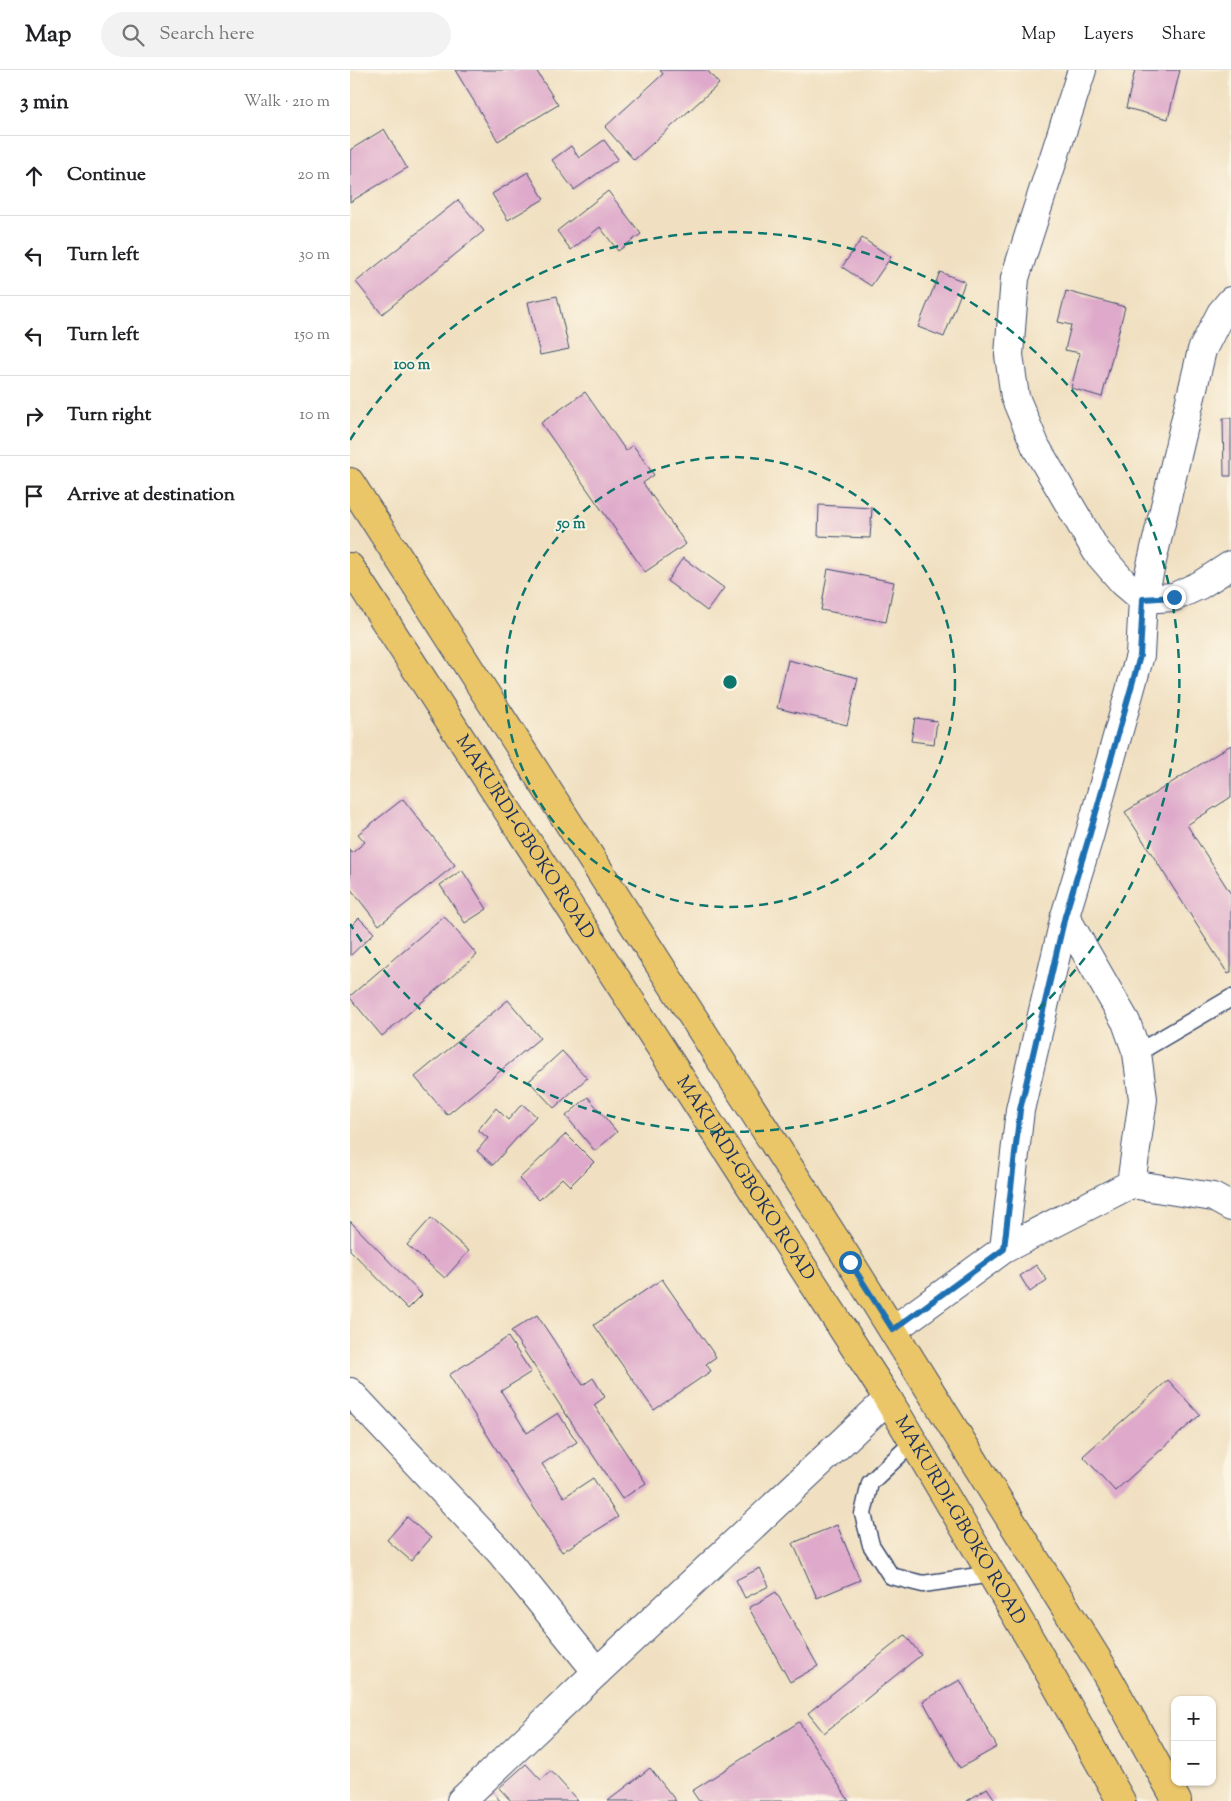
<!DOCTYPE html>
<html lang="en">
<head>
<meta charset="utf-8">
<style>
  :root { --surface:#fff; --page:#f2f2f2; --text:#202124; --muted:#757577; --line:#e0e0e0 }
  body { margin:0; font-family:"Sorts Mill Goudy",serif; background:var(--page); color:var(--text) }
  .controls { position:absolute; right:15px; bottom:15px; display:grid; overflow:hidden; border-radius:10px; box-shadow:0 1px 4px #0004 }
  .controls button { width:45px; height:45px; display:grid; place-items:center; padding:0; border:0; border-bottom:1px solid var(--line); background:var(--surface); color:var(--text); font:25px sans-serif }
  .stop { position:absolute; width:15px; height:15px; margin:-11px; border:4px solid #1f6fb2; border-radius:50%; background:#fff }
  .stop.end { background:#1f6fb2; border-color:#fff; box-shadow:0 1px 5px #0008 }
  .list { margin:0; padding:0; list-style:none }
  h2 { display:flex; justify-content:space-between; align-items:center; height:65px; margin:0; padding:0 20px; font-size:21px }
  h2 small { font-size:16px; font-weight:400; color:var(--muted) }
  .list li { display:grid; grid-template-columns:32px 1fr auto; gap:15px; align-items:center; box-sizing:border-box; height:80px; padding:0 20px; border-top:1px solid var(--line) }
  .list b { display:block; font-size:19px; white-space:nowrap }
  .list em { font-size:16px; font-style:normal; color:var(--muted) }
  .icon { flex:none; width:28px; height:28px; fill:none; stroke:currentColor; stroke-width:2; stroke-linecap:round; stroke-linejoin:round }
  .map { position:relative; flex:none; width:881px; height:1731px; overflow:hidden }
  header { display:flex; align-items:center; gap:30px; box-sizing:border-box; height:70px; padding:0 25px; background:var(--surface); border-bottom:1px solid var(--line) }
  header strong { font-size:24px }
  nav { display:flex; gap:28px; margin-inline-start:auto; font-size:18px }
  .search { width:350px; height:45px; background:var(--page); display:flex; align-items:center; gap:12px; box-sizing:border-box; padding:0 18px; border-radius:28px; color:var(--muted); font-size:19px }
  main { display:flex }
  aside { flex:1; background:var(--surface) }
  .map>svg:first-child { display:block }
  .building { fill:#dea9ca }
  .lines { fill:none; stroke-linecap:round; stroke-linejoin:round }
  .lane-casing { stroke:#3b4a6d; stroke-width:19 }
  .street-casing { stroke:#3b4a6d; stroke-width:30 }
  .primary-casing { stroke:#3b4a6d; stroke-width:30 }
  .lane { stroke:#fff; stroke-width:16 }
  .street { stroke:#fff; stroke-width:28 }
  .primary { stroke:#ebc669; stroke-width:28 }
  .route { stroke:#1f6fb2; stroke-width:6 }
  .ring { fill:none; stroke:#0f766e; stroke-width:2.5; stroke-dasharray:9 6 }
  .labels { text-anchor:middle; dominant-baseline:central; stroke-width:4; stroke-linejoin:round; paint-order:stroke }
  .street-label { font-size:19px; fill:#1b2f5e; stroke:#fcf5e5 }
  .centre { fill:#0f766e; stroke:#fcf5e5; stroke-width:2.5 }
  .ring-label { font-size:15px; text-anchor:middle; font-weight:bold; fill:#0f766e; stroke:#fcf5e5; stroke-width:4; stroke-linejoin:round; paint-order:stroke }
</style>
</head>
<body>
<header>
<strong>Map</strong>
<div class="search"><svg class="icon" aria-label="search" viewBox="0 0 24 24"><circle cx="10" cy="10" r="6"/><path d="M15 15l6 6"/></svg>Search here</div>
<nav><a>Map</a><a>Layers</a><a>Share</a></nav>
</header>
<main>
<aside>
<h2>3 min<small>Walk · 210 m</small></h2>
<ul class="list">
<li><svg class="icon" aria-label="ahead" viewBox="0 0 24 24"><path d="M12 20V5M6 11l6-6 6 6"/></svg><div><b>Continue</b></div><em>20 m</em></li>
<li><svg class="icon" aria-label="left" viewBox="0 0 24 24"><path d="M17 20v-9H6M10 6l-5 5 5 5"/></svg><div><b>Turn left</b></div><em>30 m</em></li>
<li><svg class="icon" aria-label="left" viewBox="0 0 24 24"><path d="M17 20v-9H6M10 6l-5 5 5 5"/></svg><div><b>Turn left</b></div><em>150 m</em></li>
<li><svg class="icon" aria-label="right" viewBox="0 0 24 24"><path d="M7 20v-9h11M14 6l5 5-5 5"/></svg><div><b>Turn right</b></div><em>10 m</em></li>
<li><svg class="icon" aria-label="arrive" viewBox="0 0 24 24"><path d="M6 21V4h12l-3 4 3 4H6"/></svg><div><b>Arrive at destination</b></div></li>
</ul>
</aside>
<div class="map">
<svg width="881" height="1731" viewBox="0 0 881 1731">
  <rect width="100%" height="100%" fill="#fcf5e5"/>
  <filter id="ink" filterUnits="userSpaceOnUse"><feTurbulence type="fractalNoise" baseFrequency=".02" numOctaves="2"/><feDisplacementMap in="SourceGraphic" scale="10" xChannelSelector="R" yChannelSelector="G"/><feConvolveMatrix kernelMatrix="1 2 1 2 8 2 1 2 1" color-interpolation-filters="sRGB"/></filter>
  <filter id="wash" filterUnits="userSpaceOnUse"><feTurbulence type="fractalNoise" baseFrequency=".0096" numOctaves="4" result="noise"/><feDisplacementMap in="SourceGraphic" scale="20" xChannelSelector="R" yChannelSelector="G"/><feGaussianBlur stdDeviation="1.12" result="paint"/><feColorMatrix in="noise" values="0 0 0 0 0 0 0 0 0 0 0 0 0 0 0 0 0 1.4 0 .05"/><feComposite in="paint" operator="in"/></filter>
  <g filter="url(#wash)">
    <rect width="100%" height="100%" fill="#f0e0c1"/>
    <g id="blocks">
      <g class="building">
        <path d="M105 0H186L208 35 148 71Z"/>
        <path d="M310 0H357L369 14 284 90 255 57 313 4Z"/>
        <path d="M785 0H830L818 49 776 38Z"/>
        <path d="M34 59 57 98 0 132V80Z"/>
        <path d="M254 70 268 89 224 120 202 90 221 76 229 88Z"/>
        <path d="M178 102 194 129 158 150 142 124Z"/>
        <path d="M258 121 291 164 268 181 250 157 221 180 207 161Z"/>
        <path d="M108 130 134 161 32 244 6 212Z"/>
        <path d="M512 168 541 187 521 216 492 197Z"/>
        <path d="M590 202 615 212 594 267 568 257Z"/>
        <path d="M716 221 775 237 752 327 721 318 730 283 715 280 721 255 708 252Z"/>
        <path d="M207 226 219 279 190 285 178 232Z"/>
        <path d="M235 322 276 381 283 375 304 405 293 413 336 474 295 502 191 353Z"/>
        <path d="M873 348H881V406H874Z"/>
        <path d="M469 435 522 438 520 468 468 466Z"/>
        <path d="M333 488 374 518 357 541 317 511Z"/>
        <path d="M478 499 544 512 536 552 471 540Z"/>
        <path d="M438 590 508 608 497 655 427 638Z"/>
        <path d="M565 648 587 651 584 674 561 671Z"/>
        <path d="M881 675V727L837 755 881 824V902L878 904 775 742Z"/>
        <path d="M53 729 105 795 29 855 0 818V780L2 783 15 772 8 764Z"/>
        <path d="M112 800 137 839 115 853 90 815Z"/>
        <path d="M94 846 127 885 32 966 0 928V926Z"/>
        <path d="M9 848 24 863 0 886V857Z"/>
        <path d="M158 930 190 968 97 1045 65 1007Z"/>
        <path d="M212 981 237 1008 204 1038 179 1011Z"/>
        <path d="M238 1027 267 1062 245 1081 216 1046Z"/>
        <path d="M172 1034 186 1046 143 1095 127 1081 138 1068 128 1060 146 1038 158 1050Z"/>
        <path d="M216 1064 244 1092 220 1116 212 1108 189 1130 169 1109Z"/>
        <path d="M81 1148 119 1181 95 1208 57 1175Z"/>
        <path d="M0 1151 72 1225 58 1239 0 1180Z"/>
        <path d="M686 1195 697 1210 680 1222 670 1206Z"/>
        <path d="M312 1209 366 1287 356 1294 361 1301 304 1340 244 1255Z"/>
        <path d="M187 1245 233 1315 243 1308 255 1327 244 1335 296 1413 272 1429 161 1261Z"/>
        <path d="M158 1267 181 1302 151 1321 177 1363 208 1343 227 1372 192 1394 214 1427 243 1408 268 1447 212 1482 99 1305Z"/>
        <path d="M818 1310 850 1345 765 1421 733 1386Z"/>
        <path d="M57 1447 81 1468 61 1491 37 1470Z"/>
        <path d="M487 1455 510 1510 467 1528 443 1473Z"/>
        <path d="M410 1498 419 1516 395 1528 386 1510Z"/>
        <path d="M426 1522 468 1596 440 1612 399 1538Z"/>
        <path d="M555 1565 571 1585 474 1663 458 1643Z"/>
        <path d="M610 1610 647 1677 610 1698 573 1631Z"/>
        <path d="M449 1652 499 1731H349L342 1721Z"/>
        <path d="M176 1694 191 1710 201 1701 228 1731H161L149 1718Z"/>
        <path d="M300 1698 326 1731H258Z"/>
        <path d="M637 1718 646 1731H617Z"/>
        <path d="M142 1720 150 1731H126Z"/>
      </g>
    </g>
  </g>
  <g filter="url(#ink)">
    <use href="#blocks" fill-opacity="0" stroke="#3b4a6d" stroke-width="1"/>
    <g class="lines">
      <g class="lane-casing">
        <g id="lane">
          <path d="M787 983 881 928"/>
          <path d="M563 1372 520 1413 513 1444 521 1475 541 1506 573 1514 642 1504"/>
        </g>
      </g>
      <g class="street-casing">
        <g id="street">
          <path d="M732 0 665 208 659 285 665 327 686 377 747 482 773 512 793 529 824 527 850 515 881 495"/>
          <path d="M715 846 776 952 787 983 793 1029 781 1114"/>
          <path d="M654 1179 781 1114 863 1127 881 1137"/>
          <path d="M543 1260 654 1179 670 1040 715 846 739 767 790 585 793 529 852 280 871 243 881 231"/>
          <path d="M0 1322 151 1483 247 1602"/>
          <path d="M111 1731 247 1602 538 1329"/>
        </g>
      </g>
      <g class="primary-casing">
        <g id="primary">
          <path d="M0 412 500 1192 751 1595 827 1731"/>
          <path id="s1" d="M0 497 538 1329 687 1581 771 1731"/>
        </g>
      </g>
      <use href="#lane" class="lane"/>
      <use href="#street" class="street"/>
      <use href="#primary" class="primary"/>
    </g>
  </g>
  <g class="lines" filter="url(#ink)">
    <path class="route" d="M500 1192 543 1260 654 1179 670 1040 715 846 739 767 790 586 793 529 824 527"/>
  </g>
  <g class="ring">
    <circle cx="380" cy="612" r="225"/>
    <path d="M0 370A450 450 0 1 1 0 854"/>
  </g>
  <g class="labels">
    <g class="street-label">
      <text stroke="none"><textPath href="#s1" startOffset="322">MAKURDI-GBOKO ROAD</textPath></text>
      <text stroke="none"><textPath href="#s1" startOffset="728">MAKURDI-GBOKO ROAD</textPath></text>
      <text stroke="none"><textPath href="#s1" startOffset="1132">MAKURDI-GBOKO ROAD</textPath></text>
    </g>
  </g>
  <circle cx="380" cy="612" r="8" class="centre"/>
  <g class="ring-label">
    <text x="62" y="299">100 m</text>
    <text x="221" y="458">50 m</text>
  </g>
</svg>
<div class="controls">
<button>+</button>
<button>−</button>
</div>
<div class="stop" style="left:500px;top:1192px"></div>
<div class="stop end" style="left:824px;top:527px"></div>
</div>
</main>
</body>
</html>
